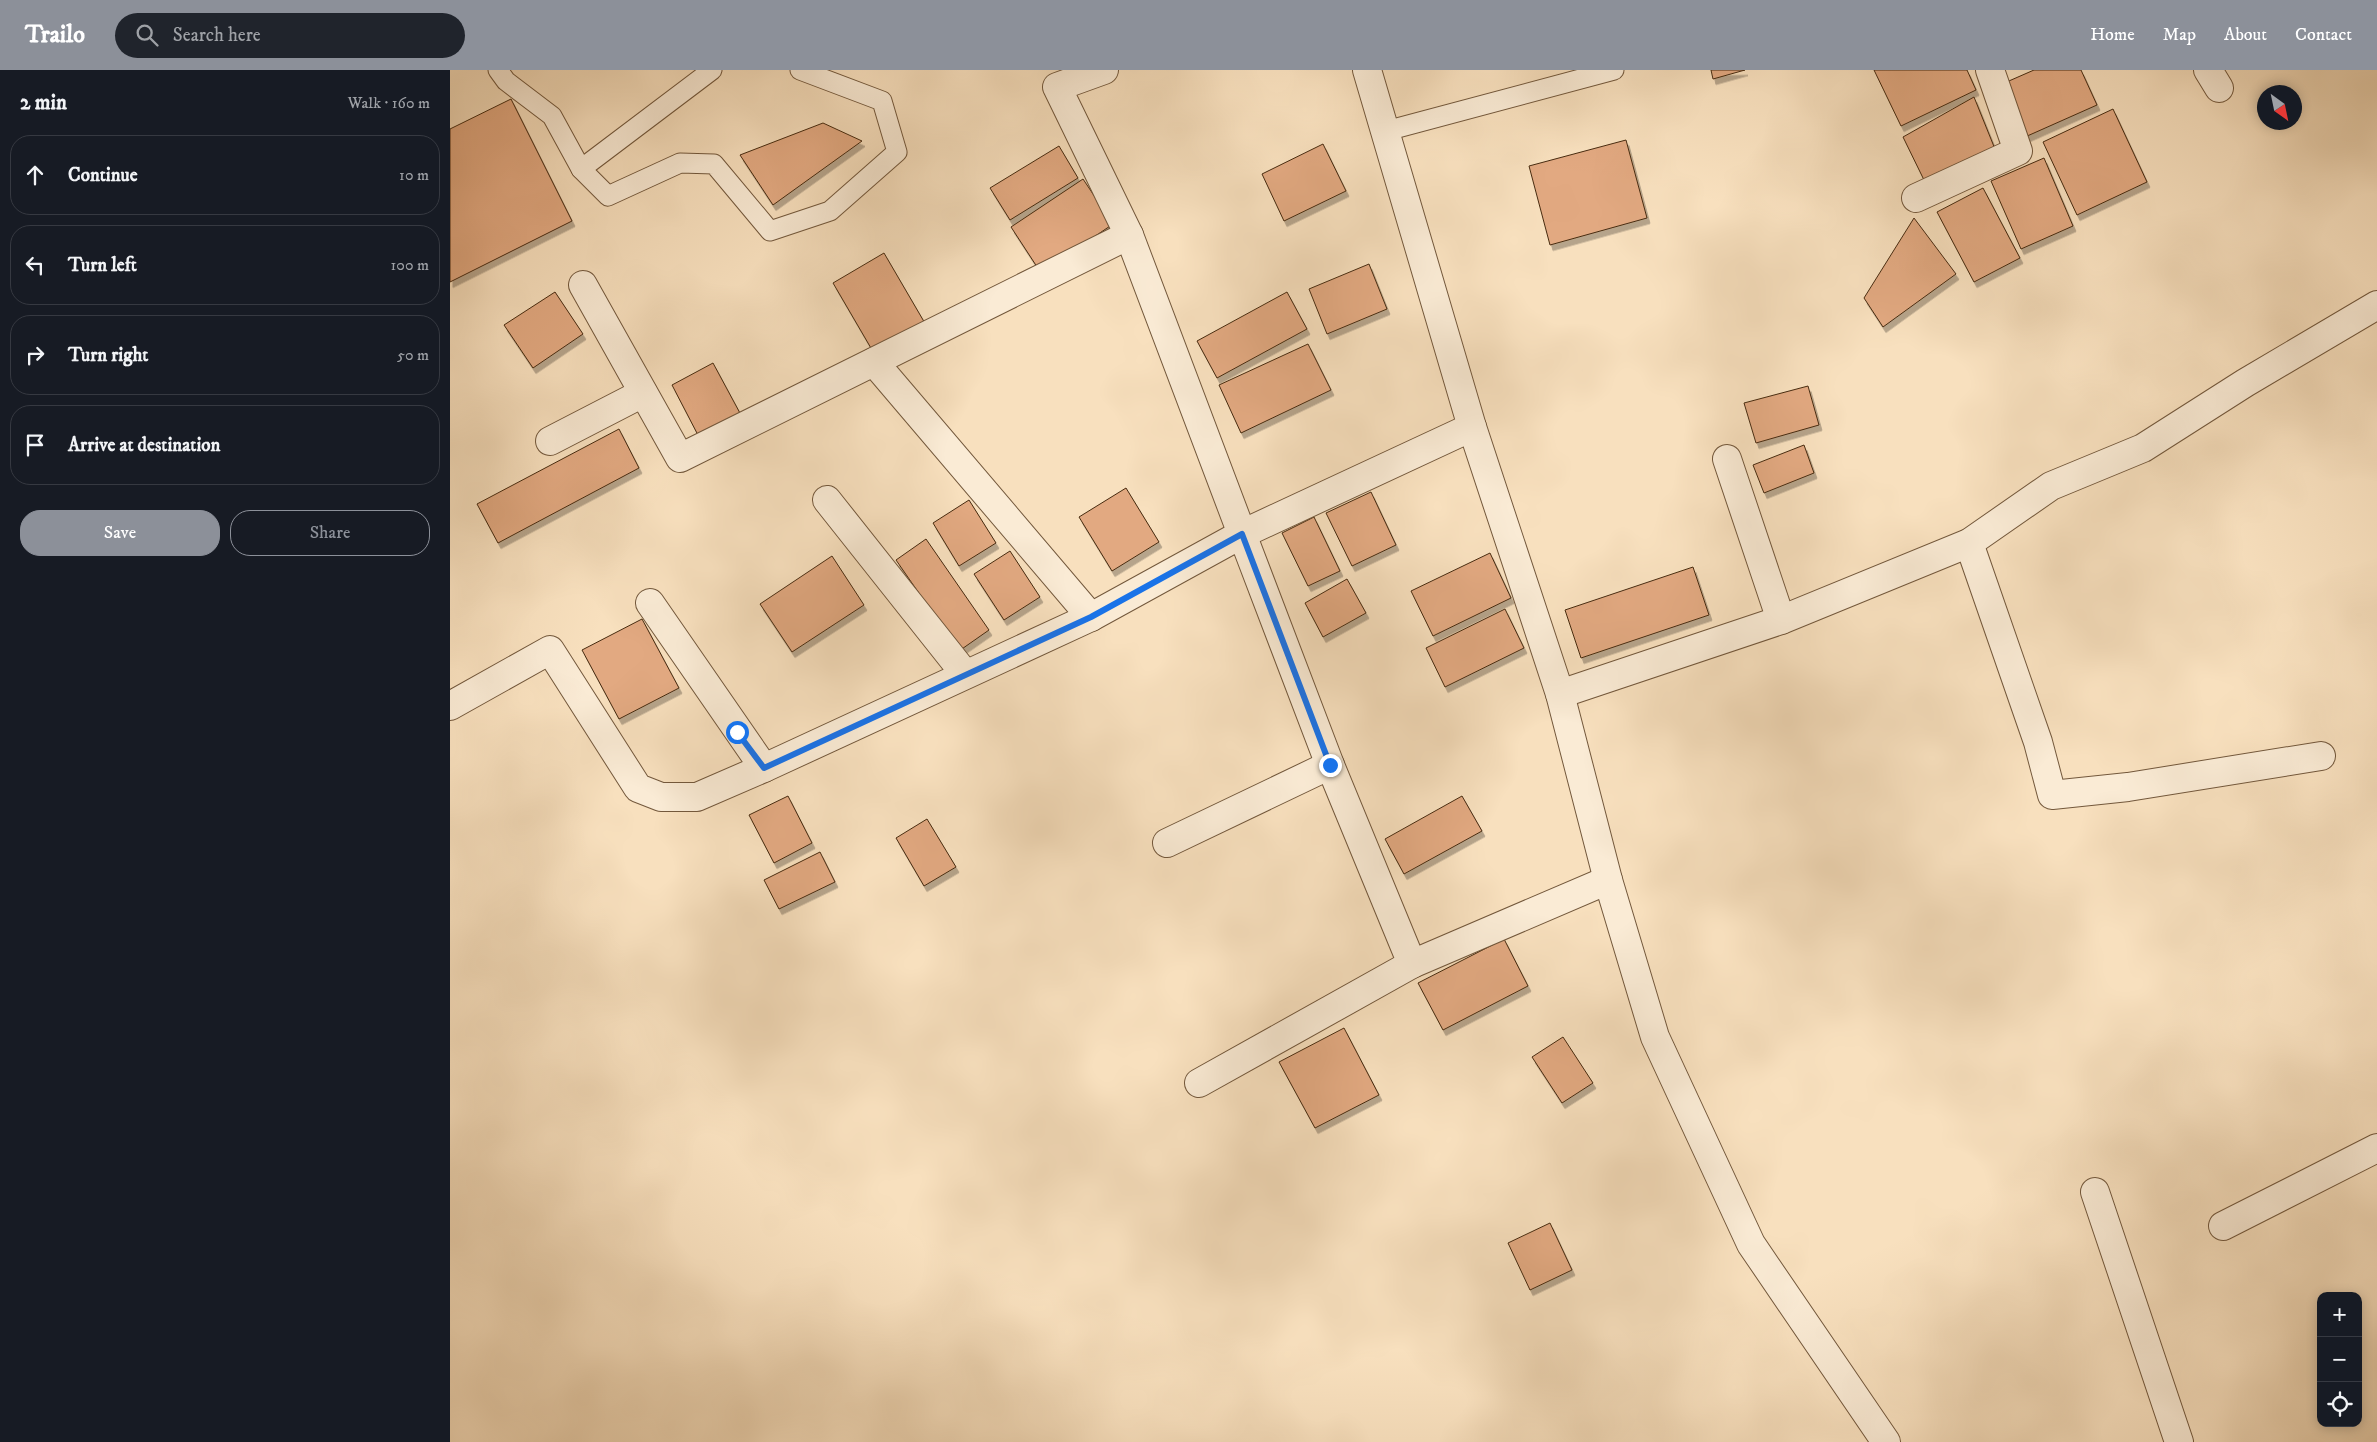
<!DOCTYPE html>
<html lang="en">
<head>
<meta charset="utf-8">
<style>
  :root { --surface:#171b24; --page:#20242c; --text:#f1f3f6; --muted:#9ea1a6; --line:#363941; --accent:#8c9099 }
  body { margin:0; font-family:"IM FELL DW Pica",serif; background:var(--page); color:var(--text) }
  .controls { position:absolute; right:15px; bottom:15px; display:grid; overflow:hidden; border-radius:10px; box-shadow:0 2px 12px #0003 }
  .controls button { width:45px; height:45px; display:grid; place-items:center; padding:0; border:0; border-bottom:1px solid var(--line); background:var(--surface); color:var(--text); font:25px sans-serif }
  .compass { position:absolute; left:1807px; top:15px; width:45px; height:45px; border-radius:50%; background:var(--surface); box-shadow:0 2px 12px #0003; rotate:147deg }
  .stop { position:absolute; width:15px; height:15px; margin:-11px; border:4px solid #1a73e8; border-radius:50%; background:#fff }
  .stop.end { background:#1a73e8; border-color:#fff; box-shadow:0 1px 5px #0008 }
  .list { margin:0; padding:0; list-style:none }
  h2 { display:flex; justify-content:space-between; align-items:center; height:65px; margin:0; padding:0 20px; font-size:21px }
  h2 small { font-size:16px; font-weight:400; color:var(--muted) }
  .list li { display:grid; grid-template-columns:32px 1fr auto; gap:15px; align-items:center; box-sizing:border-box; height:80px; margin:0 10px 10px; padding:0 10px; border:1px solid var(--line); border-radius:20px }
  .list b { display:block; font-size:19px; white-space:nowrap }
  .list em { font-size:16px; font-style:normal; color:var(--muted) }
  .actions { display:flex; gap:10px; padding:15px 20px }
  .actions a { flex:1; padding:11px 0; border:1px solid var(--accent); border-radius:20px; text-align:center; font-size:18px; color:var(--accent) }
  .actions .main { background:var(--accent); color:#fff }
  .icon { flex:none; width:28px; height:28px; fill:none; stroke:currentColor; stroke-width:2; stroke-linecap:round; stroke-linejoin:round }
  .map { position:relative; flex:none; width:1927px; height:1372px; overflow:hidden }
  header { display:flex; align-items:center; gap:30px; box-sizing:border-box; height:70px; padding:0 25px; background:var(--accent); color:#fff }
  header strong { font-size:24px }
  nav { display:flex; gap:28px; margin-inline-start:auto; font-size:18px }
  .search { width:350px; height:45px; background:var(--page); display:flex; align-items:center; gap:12px; box-sizing:border-box; padding:0 18px; border-radius:28px; color:var(--muted); font-size:19px }
  main { display:flex }
  aside { flex:1; background:var(--surface) }
  .map>svg:first-child { display:block }
  .building { fill:#e2a981; stroke:#472b10; filter:url(#shadow) }
  .lines { fill:none; stroke-linecap:round; stroke-linejoin:round }
  .service-casing { stroke:#73583c; stroke-width:21 }
  .minor-casing { stroke:#73583c; stroke-width:30 }
  .service { stroke:#faebd5; stroke-width:19 }
  .minor { stroke:#faebd5; stroke-width:28 }
  .route { stroke:#1a73e8; stroke-width:6 }
</style>
</head>
<body>
<header>
<strong>Trailo</strong>
<div class="search"><svg class="icon" aria-label="search" viewBox="0 0 24 24"><circle cx="10" cy="10" r="6"/><path d="M15 15l6 6"/></svg>Search here</div>
<nav><a>Home</a><a>Map</a><a>About</a><a>Contact</a></nav>
</header>
<main>
<aside>
<h2>2 min<small>Walk · 160 m</small></h2>
<ul class="list">
<li><svg class="icon" aria-label="ahead" viewBox="0 0 24 24"><path d="M12 20V5M6 11l6-6 6 6"/></svg><div><b>Continue</b></div><em>10 m</em></li>
<li><svg class="icon" aria-label="left" viewBox="0 0 24 24"><path d="M17 20v-9H6M10 6l-5 5 5 5"/></svg><div><b>Turn left</b></div><em>100 m</em></li>
<li><svg class="icon" aria-label="right" viewBox="0 0 24 24"><path d="M7 20v-9h11M14 6l5 5-5 5"/></svg><div><b>Turn right</b></div><em>50 m</em></li>
<li><svg class="icon" aria-label="arrive" viewBox="0 0 24 24"><path d="M6 21V4h12l-3 4 3 4H6"/></svg><div><b>Arrive at destination</b></div></li>
</ul>
<div class="actions"><a class="main">Save</a><a>Share</a></div>
</aside>
<div class="map">
<svg width="1927" height="1372" viewBox="0 0 1927 1372">
  <defs>
    <filter id="shadow"><feDropShadow dx="3" dy="5.5" stdDeviation="0" flood-color="#0004"/></filter>
  </defs>
  <rect width="100%" height="100%" fill="#f8e0be"/>
  <filter id="stains"><feTurbulence type="fractalNoise" baseFrequency=".004" numOctaves="4"/><feColorMatrix values="0 0 0 0 .2 0 0 0 0 .09 0 0 0 0 .02 0 0 0 .5 -.17"/></filter>
  <radialGradient id="worn" r=".72"><stop offset=".6" stop-color="#630" stop-opacity="0"/><stop offset="1" stop-color="#630" stop-opacity=".3"/></radialGradient>
  <g class="building">
    <path d="M1261 0H1295L1263 9Z"/>
    <path d="M1424 0H1517L1526 20 1451 56Z"/>
    <path d="M1584 0H1631L1647 35 1575 67 1552 14Z"/>
    <path d="M1524 27 1547 84 1474 110 1453 67Z"/>
    <path d="M61 29 122 151 0 212V59Z"/>
    <path d="M1663 39 1697 112 1627 145 1593 72Z"/>
    <path d="M373 53 412 71 323 135 290 85Z"/>
    <path d="M1176 70 1197 148 1100 175 1079 96Z"/>
    <path d="M873 74 896 121 834 151 812 104Z"/>
    <path d="M609 76 628 108 560 150 540 118Z"/>
    <path d="M1594 88 1623 156 1571 179 1541 111Z"/>
    <path d="M633 109 663 154 591 203 561 157Z"/>
    <path d="M1533 118 1570 188 1524 212 1487 142Z"/>
    <path d="M1464 148 1506 204 1433 257 1414 228Z"/>
    <path d="M434 183 476 255 425 285 383 213Z"/>
    <path d="M919 194 937 239 877 264 859 219Z"/>
    <path d="M105 222 133 264 83 298 54 255Z"/>
    <path d="M837 222 857 259 767 308 747 271Z"/>
    <path d="M858 274 881 320 791 363 769 315Z"/>
    <path d="M263 293 291 345 249 367 222 315Z"/>
    <path d="M1358 316 1369 355 1306 373 1294 333Z"/>
    <path d="M169 359 189 398 48 473 27 434Z"/>
    <path d="M1354 375 1364 403 1314 423 1303 395Z"/>
    <path d="M676 418 709 472 662 501 629 447Z"/>
    <path d="M921 422 946 475 902 496 876 443Z"/>
    <path d="M519 430 546 473 509 496 483 453Z"/>
    <path d="M864 447 890 501 858 516 832 463Z"/>
    <path d="M476 469 539 560 509 581 446 490Z"/>
    <path d="M560 481 590 527 554 550 524 504Z"/>
    <path d="M1040 483 1061 528 983 566 961 521Z"/>
    <path d="M382 486 414 535 342 582 310 534Z"/>
    <path d="M1243 497 1259 545 1131 588 1115 540Z"/>
    <path d="M897 509 916 543 873 567 855 533Z"/>
    <path d="M1055 539 1074 578 995 617 976 578Z"/>
    <path d="M192 549 229 618 169 649 132 580Z"/>
    <path d="M338 726 362 773 324 793 299 745Z"/>
    <path d="M1012 726 1032 761 954 804 935 769Z"/>
    <path d="M477 749 506 797 474 816 446 768Z"/>
    <path d="M370 782 385 812 329 839 314 810Z"/>
    <path d="M1054 869 1078 916 993 960 968 913Z"/>
    <path d="M894 958 929 1025 865 1058 829 992Z"/>
    <path d="M1113 967 1143 1013 1112 1033 1082 987Z"/>
    <path d="M1100 1153 1122 1200 1080 1220 1058 1173Z"/>
  </g>
  <g class="lines">
    <g class="service-casing">
      <g id="service">
        <path d="M48 0 56 11 102 46 131 99 158 126 230 93 264 94 320 161 380 141 447 82 432 31 350 0"/>
        <path d="M936 61 1164 0"/>
        <path d="M131 99 262 0"/>
      </g>
    </g>
    <g class="minor-casing">
      <g id="minor">
        <path d="M654 0 607 17 679 165 792 464 1022 357"/>
        <path d="M917 0 1022 357 1110 624 1158 810 1205 967 1301 1174 1436 1372"/>
        <path d="M1758 0 1769 18"/>
        <path d="M1466 128 1568 81 1540 0"/>
        <path d="M133 215 230 388 679 165"/>
        <path d="M424 292 641 547"/>
        <path d="M100 371 193 323"/>
        <path d="M1277 389 1331 550"/>
        <path d="M377 430 515 604"/>
        <path d="M1519 473 1588 672 1602 725 1678 717 1871 686"/>
        <path d="M200 533 314 698 641 547 792 464 880 695 962 894"/>
        <path d="M1110 624 1331 550 1519 473 1601 416 1693 378 1795 313 1927 235"/>
        <path d="M0 636 100 580 188 718 211 727H247L314 698"/>
        <path d="M717 773 880 695"/>
        <path d="M749 1013 962 894 1158 810"/>
        <path d="M1645 1122 1729 1372"/>
        <path d="M1773 1156 1927 1078"/>
      </g>
    </g>
    <use href="#service" class="service"/>
    <use href="#minor" class="minor"/>
  </g>
  <g class="lines">
    <path class="route" d="M287 662 314 698 641 547 792 464 880 695"/>
  </g>
  <rect width="100%" height="100%" filter="url(#stains)"/>
  <rect width="100%" height="100%" fill="url(#worn)"/>
</svg>
<div class="controls">
<button>+</button>
<button>−</button>
<button><svg class="icon" aria-label="locate" viewBox="0 0 24 24"><circle cx="12" cy="12" r="6"/><path d="M12 2v4M12 18v4M2 12h4M18 12h4"/></svg></button>
</div>
<svg class="compass" viewBox="-18 -18 36 36"><path d="M0-13l5 13h-10z" fill="#e53935"/><path d="M0 13l5-13h-10z" fill="#9ea1a6"/></svg>
<div class="stop" style="left:287px;top:662px"></div>
<div class="stop end" style="left:880px;top:695px"></div>
</div>
</main>
</body>
</html>
